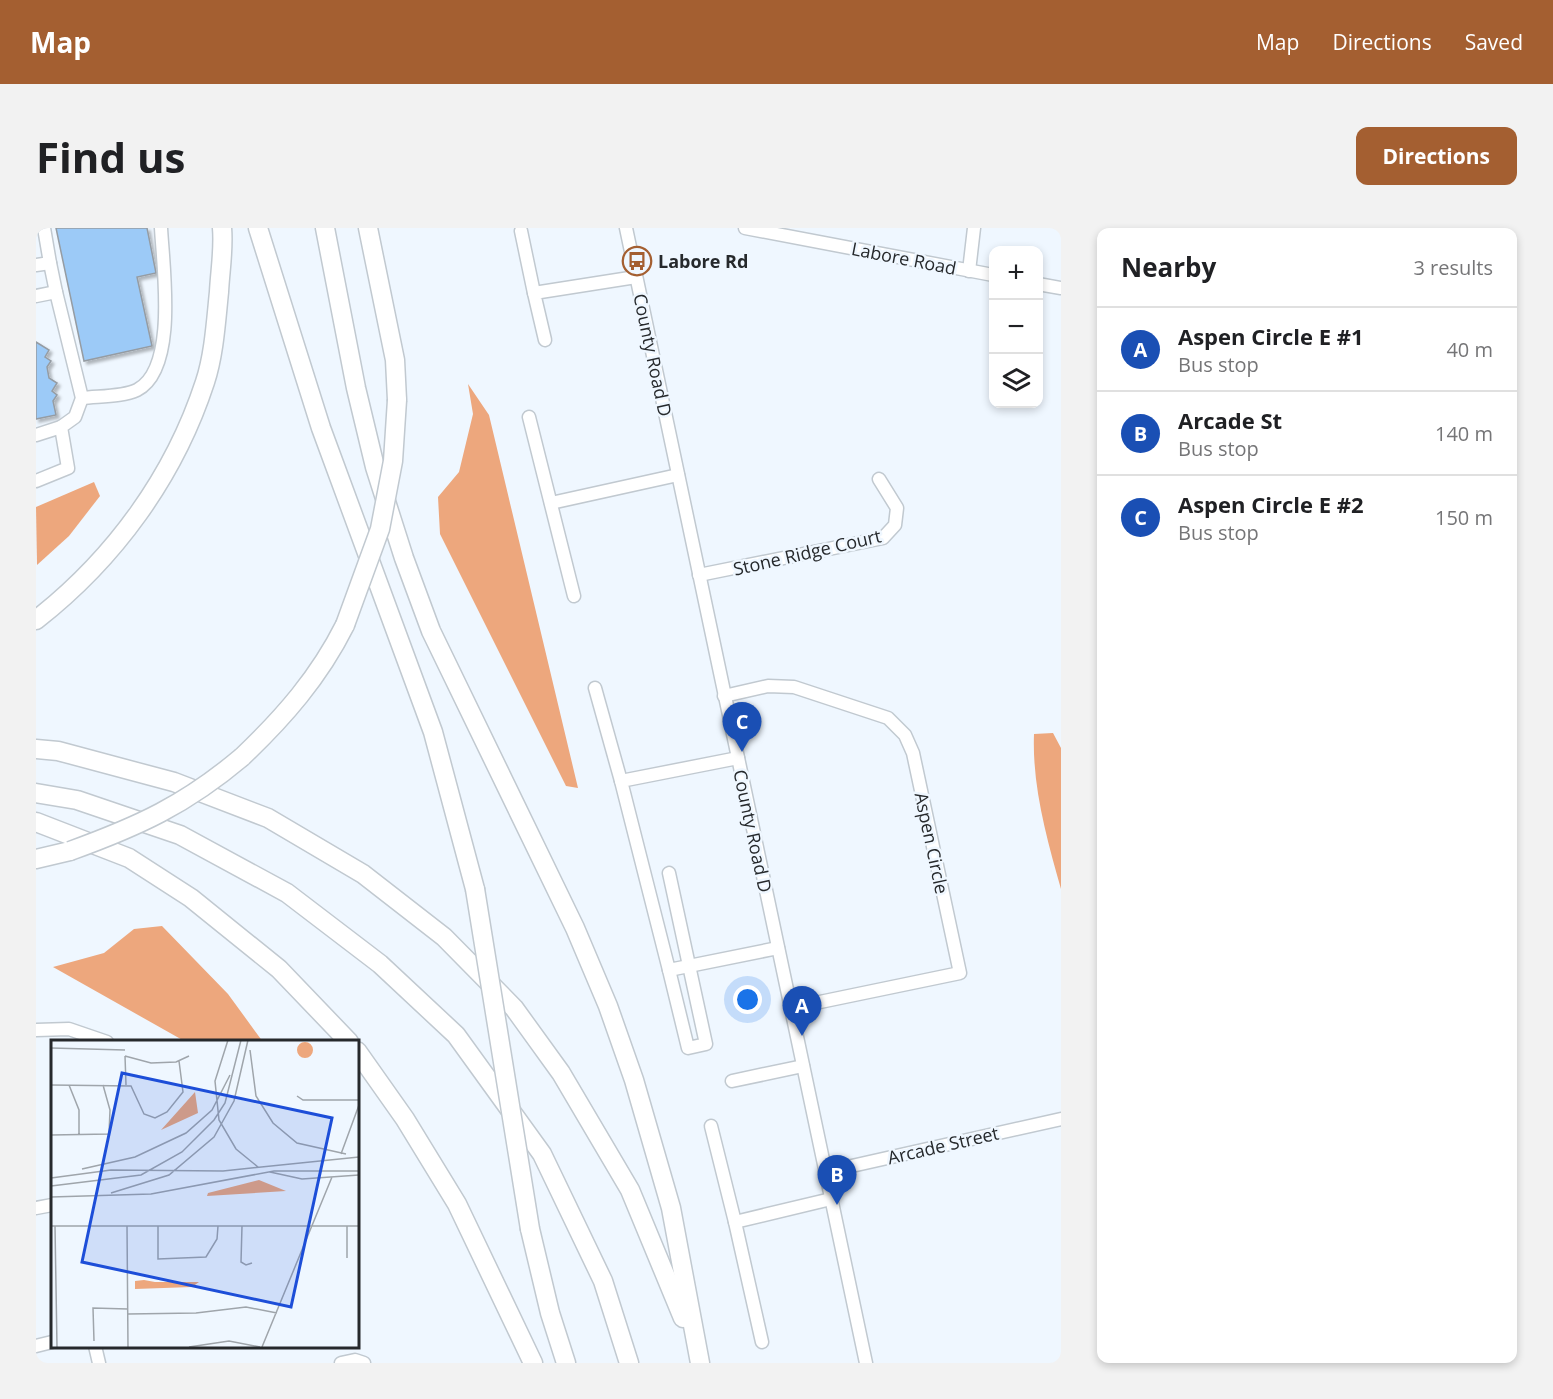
<!DOCTYPE html>
<html lang="en">
<head>
<meta charset="utf-8">
<style>
  :root { --surface:#fff; --page:#f2f2f2; --text:#202124; --muted:#757577; --line:#e0e0e0; --accent:#a45f31 }
  body { margin:0; font-family:"Open Sans",sans-serif; background:var(--page); color:var(--text) }
  .controls { position:absolute; right:18px; top:18px; display:grid; overflow:hidden; border-radius:12px; box-shadow:0 3px 9px #0003 }
  .controls button { width:54px; height:54px; display:grid; place-items:center; padding:0; border:0; border-bottom:2px solid var(--line); background:var(--surface); color:var(--text); font:30px sans-serif }
  .you { position:absolute; left:712px; top:772px; width:21px; height:21px; margin:-15px; border:4px solid #fff; border-radius:50%; background:#1a73e8; box-shadow:0 0 0 9px #1a73e833 }
  .badge { display:grid; place-items:center; width:39px; height:39px; border-radius:50%; background:var(--accent); color:#fff; font-size:20px; font-weight:700 }
  .pin { position:absolute; translate:-50% -50px; filter:drop-shadow(0 2px 3px #0008) }
  .pin::after { content:''; position:absolute; top:32px; width:21px; height:18px; background:inherit; clip-path:polygon(0 0,100% 0,50% 100%) }
  .list { margin:0; padding:0; list-style:none }
  h2 { display:flex; justify-content:space-between; align-items:center; height:78px; margin:0; padding:0 24px; font-size:26px }
  h2 small { font-size:20px; font-weight:400; color:var(--muted) }
  .list li { display:grid; grid-template-columns:39px 1fr auto; gap:18px; align-items:center; box-sizing:border-box; height:84px; padding:0 24px; border-top:2px solid var(--line) }
  .list b { display:block; font-size:22px; white-space:nowrap }
  .list p { margin:0; font-size:20px; white-space:nowrap; color:var(--muted) }
  .list em { font-size:20px; font-style:normal; color:var(--muted) }
  .icon { flex:none; width:33px; height:33px; fill:none; stroke:currentColor; stroke-width:2; stroke-linecap:round; stroke-linejoin:round }
  .map { position:relative; flex:none; width:1025px; height:1135px; overflow:hidden; border-radius:12px }
  header { display:flex; align-items:center; gap:36px; box-sizing:border-box; height:84px; padding:0 30px; background:var(--accent); color:#fff }
  header strong { font-size:28px }
  nav { display:flex; gap:33px; margin-inline-start:auto; font-size:21px }
  .intro { display:flex; align-items:center; justify-content:space-between; box-sizing:border-box; height:144px; padding:0 36px }
  h1 { margin:0; font-size:42px }
  .button { padding:15px 27px; border-radius:12px; background:var(--accent); color:#fff; font-size:21px; font-weight:700 }
  main { display:flex; gap:36px; padding:0 36px }
  aside { flex:1; background:var(--surface); border-radius:12px; box-shadow:0 3px 9px #0003 }
  .map>svg:first-child { display:block }
  .water { fill:#eda77d }
  .building { fill:#9ccaf7; stroke:#959ca3; stroke-width:1.5; filter:url(#shadow) }
  .lines { fill:none; stroke-linecap:round; stroke-linejoin:round }
  .minor-casing { stroke:#c1c9d0; stroke-width:15 }
  .highway-casing { stroke:#c1c9d0; stroke-width:21 }
  .minor { stroke:#fff; stroke-width:12 }
  .highway { stroke:#fff; stroke-width:18 }
  .highway-bridge-casing { stroke:#c1c9d0; stroke-width:21; stroke-linecap:butt }
  .highway-bridge { stroke:#fff; stroke-width:18 }
  .labels { text-anchor:middle; dominant-baseline:central; stroke-width:5; stroke-linejoin:round; paint-order:stroke }
  .street-label { font-size:18px; fill:#26292c; stroke:#eff7ff }
  .poi-label { font-size:18px; font-weight:bold; fill:#26292c; stroke:#eff7ff; text-anchor:start }
  .inset-road { fill:none; stroke:#9fa5ab; stroke-width:1.5 }
  .view { fill:#1d4ed8; fill-opacity:0.15; stroke:#1d4ed8; stroke-width:3 }
  .inset-edge { fill:none; stroke:#26292c; stroke-width:3 }
</style>
</head>
<body>
<header>
<strong>Map</strong>
<nav><a>Map</a><a>Directions</a><a>Saved</a></nav>
</header>
<div class="intro"><h1>Find us</h1><a class="button">Directions</a></div>
<main>
<div class="map">
<svg width="1025" height="1135" viewBox="0 0 1025 1135">
  <defs>
    <filter id="shadow"><feDropShadow dx="3" dy="3" stdDeviation="1.5" flood-color="#0004"/></filter>
  </defs>
  <rect width="100%" height="100%" fill="#eff7ff"/>
  <g class="water">
    <path d="M432 156 453 187 542 560 530 558 404 306 402 269 423 244 437 186Z"/>
    <path d="M58 254 64 268 33 308 1 337 0 279Z"/>
    <path d="M1017 505 1025 520V661C1011 611 996 559 998 506Z"/>
    <path d="M126 698 192 766 227 814H150L17 739 68 725 98 701Z"/>
  </g>
  <g class="building">
    <path d="M20 0H111L120 45 101 49 116 118 48 133Z"/>
    <path d="M0 114 13 122 9 129 15 133 11 139 13 150 21 155 16 163 21 167 17 173 20 187 0 191Z"/>
  </g>
  <g class="lines">
    <g class="minor-casing">
      <g id="minor">
        <path d="M590 0 830 1135"/>
        <path d="M709 0 957 47"/>
        <path d="M485 3 498 65"/>
        <path d="M14 35 20 64"/>
        <path d="M0 37 14 35 8 0"/>
        <path d="M933 43 938 0"/>
        <path d="M1002 56 1025 60"/>
        <path d="M0 68 20 64 46 170 39 189 25 199 32 240 0 253"/>
        <path d="M509 112 498 65 600 49"/>
        <path d="M46 170C62 168 87 169 101 162 142 141 127 39 125 0"/>
        <path d="M493 189 538 368"/>
        <path d="M0 207 25 199"/>
        <path d="M515 275 642 247"/>
        <path d="M663 347 847 310 859 297 861 280 843 251"/>
        <path d="M559 460 585 553"/>
        <path d="M688 468 732 458 758 459 852 490 869 507 877 525 924 745 755 780"/>
        <path d="M702 530 585 553 633 742 742 720"/>
        <path d="M633 645 670 816 652 820 633 742"/>
        <path d="M0 802 33 801 71 814"/>
        <path d="M696 853 767 838"/>
        <path d="M675 898 699 994"/>
        <path d="M789 944 1025 891"/>
        <path d="M0 980 16 977"/>
        <path d="M726 1114 699 994 795 971"/>
        <path d="M0 1118 16 1114"/>
        <path d="M59 1118 63 1135"/>
        <path d="M305 1135 319 1132 328 1135"/>
      </g>
    </g>
    <g class="highway-casing">
      <g id="highway">
        <path d="M222 0 285 200 397 504 439 661"/>
        <path d="M289 0 320 160 339 239 368 330 395 403 539 700 572 778 598 852 635 980 664 1135"/>
        <path d="M332 0 359 132 361 172"/>
        <path d="M0 392C78 331 138 249 169 154 178 127 180 93 183 64 184 43 188 21 186 0"/>
        <path d="M0 521 22 523 138 554 232 590 327 646 408 709 478 780 525 845 594 962 647 1090"/>
        <path d="M206 529C248 489 283 449 309 397"/>
        <path d="M0 565 41 572 144 607 251 665 344 736 420 807 506 926 567 1053 593 1135"/>
        <path d="M0 594 93 630 155 670 243 741 313 814"/>
        <path d="M0 631 34 623"/>
        <path d="M321 823 369 891 421 976 497 1135"/>
        <path d="M494 1001 514 1085 530 1135"/>
      </g>
    </g>
    <use href="#minor" class="minor"/>
    <use href="#highway" class="highway"/>
    <g class="highway-bridge-casing">
      <g id="highway-bridge">
        <path d="M309 397 344 301 357 233 361 172"/>
        <path d="M34 623C103 598 149 577 206 529"/>
        <path d="M439 661 494 1001"/>
      </g>
    </g>
    <use href="#highway-bridge" class="highway-bridge"/>
  </g>
  <defs>
    <g id="bus-ring" transform="scale(1.5)"><circle r="9.5" fill="#eff7ff" stroke="#a45f31" stroke-width="1.5"/><path d="M-5-6H5V4H4V6H2V4H-2V6H-4V4H-5ZM-3.5-4V0h7V-4ZM-3.5 1.2v1.5H-2V1.2ZM2 1.2v1.5H3.5V1.2Z" fill="#a45f31"/></g>
  </defs>
  <g fill-rule="evenodd">
    <use href="#bus-ring" x="601" y="33"/>
  </g>
  <g class="labels">
    <g class="street-label">
      <text transform="translate(868 30) rotate(11)">Labore Road</text>
      <text transform="translate(617 127) rotate(78)">County Road D</text>
      <text transform="translate(771 324) rotate(-13)">Stone Ridge Court</text>
      <text transform="translate(717 603) rotate(78)">County Road D</text>
      <text transform="translate(896 615) rotate(78)">Aspen Circle</text>
      <text transform="translate(907 917) rotate(-13)">Arcade Street</text>
    </g>
    <g class="poi-label">
      <text x="622" y="33">Labore Rd</text>
    </g>
  </g>
  <g transform="translate(15 812)">
    <rect width="308" height="308" fill="#eff7ff"/>
    <path d="M246 10a8 8 0 1 1 16 0a8 8 0 1 1-16 0ZM144 52 147 73 110 90ZM208 140 235 151 156 156 157 153ZM93 240 104 242H148L141 247 84 249V241Z" fill="#eda77d"/>
    <path class="inset-road" d="M177 0 164 41 168 80 185 109 207 127M0 8 74 10M199 10 205 56 222 83 246 103 295 114M74 16 100 23 125 22 138 16M74 16 75 45M0 45 80 46 93 74 104 78 116 72 132 52 128 21M18 45 28 70V95M246 56 252 60H308M0 95 58 94 59 70 52 45M290 114 308 65M31 129 84 117 135 93 161 70 179 35M219 132 251 139 308 135M0 138 60 130 172 131 308 117M0 146 90 135 131 112 163 80 174 63 190 0M60 153 118 135 163 97 183 61 197 0M0 157 100 154 223 131H308M0 186H308M4 186 6 307M76 186 77 307M107 186V219L155 217 166 199 167 186M191 186 190 222 195 225 201 223M296 218V186M77 274 145 273 195 267 226 273M43 301 42 268 77 269M138 307 178 301 209 307M211 307 281 137"/>
    <path class="view" d="M71 33 281 78 240 267 31 222Z"/>
    <rect width="308" height="308" class="inset-edge"/>
  </g>
</svg>
<div class="controls">
<button>+</button>
<button>−</button>
<button><svg class="icon" aria-label="layers" viewBox="0 0 24 24"><path d="M12 4l9 5-9 5-9-5zM3 14l9 5 9-5"/></svg></button>
</div>
<div class="you"></div>
<div class="pin badge" style="left:766px;top:808px;background:#1a4fb4">A</div>
<div class="pin badge" style="left:801px;top:977px;background:#1a4fb4">B</div>
<div class="pin badge" style="left:706px;top:524px;background:#1a4fb4">C</div>
</div>
<aside>
<h2>Nearby<small>3 results</small></h2>
<ul class="list">
<li><span class="badge" style="background:#1a4fb4">A</span><div><b>Aspen Circle E #1</b><p>Bus stop</p></div><em>40 m</em></li>
<li><span class="badge" style="background:#1a4fb4">B</span><div><b>Arcade St</b><p>Bus stop</p></div><em>140 m</em></li>
<li><span class="badge" style="background:#1a4fb4">C</span><div><b>Aspen Circle E #2</b><p>Bus stop</p></div><em>150 m</em></li>
</ul>
</aside>
</main>
</body>
</html>
